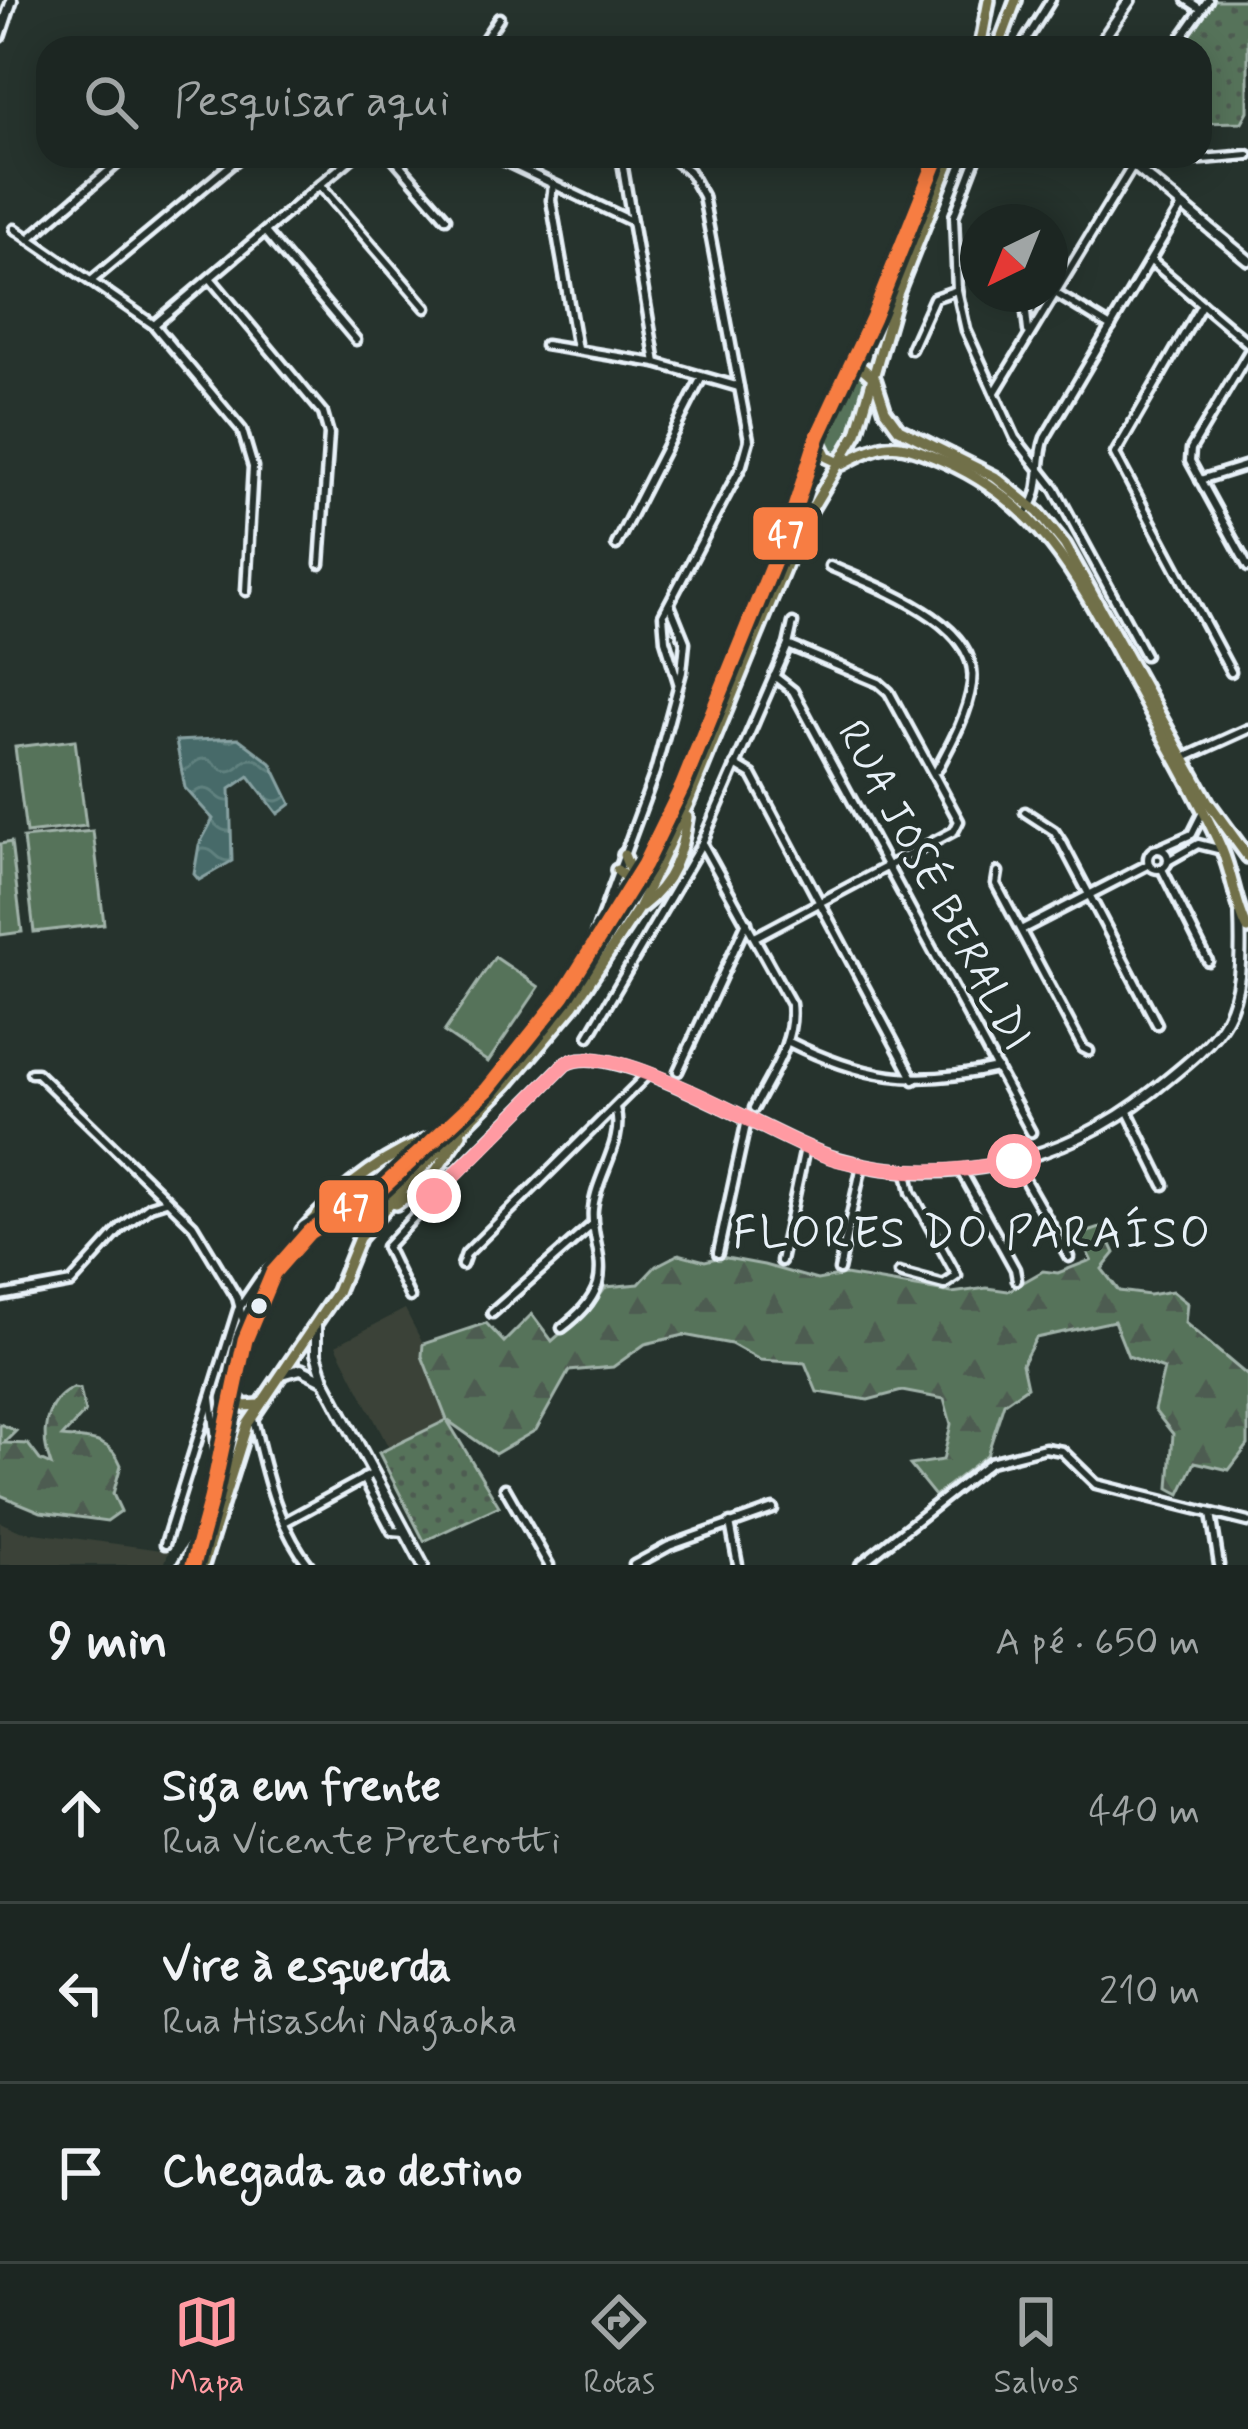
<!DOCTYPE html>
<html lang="pt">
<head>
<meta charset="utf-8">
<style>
  :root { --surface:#1c2622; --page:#29322f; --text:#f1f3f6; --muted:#a0a5a5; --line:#3a4340; --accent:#ff9aa2 }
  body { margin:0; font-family:Mynerve,sans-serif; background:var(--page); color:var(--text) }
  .compass { position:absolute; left:960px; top:204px; width:108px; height:108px; border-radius:50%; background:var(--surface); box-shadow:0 6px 30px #0003; rotate:223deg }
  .stop { position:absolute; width:36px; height:36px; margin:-27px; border:9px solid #ff9aa2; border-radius:50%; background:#fff }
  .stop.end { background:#ff9aa2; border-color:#fff; box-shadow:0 3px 12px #0008 }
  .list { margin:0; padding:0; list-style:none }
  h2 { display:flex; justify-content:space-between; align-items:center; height:156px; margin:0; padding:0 48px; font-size:51px }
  h2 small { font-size:39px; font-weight:400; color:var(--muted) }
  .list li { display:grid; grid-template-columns:78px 1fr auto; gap:36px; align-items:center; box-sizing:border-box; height:180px; padding:0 48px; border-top:3px solid var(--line) }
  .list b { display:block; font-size:45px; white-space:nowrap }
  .list p { margin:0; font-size:39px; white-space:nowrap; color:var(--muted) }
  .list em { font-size:39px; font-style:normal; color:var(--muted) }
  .icon { flex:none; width:66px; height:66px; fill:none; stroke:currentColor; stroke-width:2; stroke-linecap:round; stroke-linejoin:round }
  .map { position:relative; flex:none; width:1248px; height:1565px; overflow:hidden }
  .search { position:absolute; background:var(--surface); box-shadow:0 6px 30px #0003; left:36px; right:36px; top:36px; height:132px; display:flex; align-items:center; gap:30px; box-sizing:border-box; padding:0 42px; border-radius:36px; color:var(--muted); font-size:45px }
  .sheet { height:696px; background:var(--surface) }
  nav { display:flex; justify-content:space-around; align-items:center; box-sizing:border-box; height:168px; border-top:3px solid var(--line); background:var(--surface); font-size:33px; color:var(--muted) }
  nav a { display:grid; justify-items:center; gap:6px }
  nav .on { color:var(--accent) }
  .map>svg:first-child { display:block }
  .built { fill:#3a4338 }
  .grass { fill:#57735a; stroke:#a0b2a9; stroke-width:3 }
  .forest { fill:url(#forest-firs); stroke:#a0b2a9; stroke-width:3 }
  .park { fill:url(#park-dots); stroke:#a0b2a9; stroke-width:3 }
  .water { fill:url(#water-waves); stroke:#87a1a2; stroke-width:3 }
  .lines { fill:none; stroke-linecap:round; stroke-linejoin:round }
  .minor-tunnel { stroke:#43504b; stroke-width:6; stroke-dasharray:6 3; stroke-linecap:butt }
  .minor-casing { stroke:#e8f1f8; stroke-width:15 }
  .tertiary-casing { stroke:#e8f1f8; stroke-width:16 }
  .secondary-casing { stroke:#e8f1f8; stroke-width:16 }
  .primary-casing { stroke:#e8f1f8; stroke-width:18 }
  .minor { stroke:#26332d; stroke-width:6 }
  .tertiary { stroke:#26332d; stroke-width:8 }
  .secondary { stroke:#26332d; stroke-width:8 }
  .primary { stroke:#71704a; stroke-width:9 }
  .bus-1-casing { stroke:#26332d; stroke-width:24 }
  .bus-1 { stroke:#f77d43; stroke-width:15 }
  .route { stroke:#ff9aa2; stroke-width:15 }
  .bus-dot { fill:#e8f1f8; stroke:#26332d; stroke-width:4.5 }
  .labels { text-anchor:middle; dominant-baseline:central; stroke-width:10; stroke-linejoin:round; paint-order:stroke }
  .street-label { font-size:42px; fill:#e8f1f8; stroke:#26332d }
  .neighbourhood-label { font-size:45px; letter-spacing:3px; fill:#e8f1f8; stroke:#26332d }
  .line-badge { stroke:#26332d; stroke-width:4.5 }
  .badge-label { font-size:33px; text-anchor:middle; font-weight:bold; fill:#fff }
</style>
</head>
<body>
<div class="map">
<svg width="1248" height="1565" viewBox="0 0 1248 1565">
  <defs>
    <pattern id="forest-firs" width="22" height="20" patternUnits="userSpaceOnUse" patternTransform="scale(3)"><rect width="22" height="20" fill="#57735a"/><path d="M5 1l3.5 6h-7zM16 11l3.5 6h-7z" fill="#4e5b51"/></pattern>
    <pattern id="park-dots" width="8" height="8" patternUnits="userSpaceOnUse" patternTransform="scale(3)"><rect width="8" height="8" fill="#57735a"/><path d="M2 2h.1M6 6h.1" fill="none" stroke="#4e5b51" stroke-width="1.8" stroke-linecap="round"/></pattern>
    <pattern id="water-waves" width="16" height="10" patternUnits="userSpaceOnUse" patternTransform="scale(3)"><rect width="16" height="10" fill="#466b69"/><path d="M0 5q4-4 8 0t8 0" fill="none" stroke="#61817f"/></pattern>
  </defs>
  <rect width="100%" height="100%" fill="#26332d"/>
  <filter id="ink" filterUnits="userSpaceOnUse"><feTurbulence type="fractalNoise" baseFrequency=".00833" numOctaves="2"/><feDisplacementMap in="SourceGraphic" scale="24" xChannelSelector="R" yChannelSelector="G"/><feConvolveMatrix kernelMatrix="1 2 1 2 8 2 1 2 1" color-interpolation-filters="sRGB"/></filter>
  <g filter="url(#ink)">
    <g class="built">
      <path d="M405 1309 423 1344 422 1356 447 1420 389 1448 336 1345Z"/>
      <path d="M0 1522 20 1531 169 1551 164 1565H0Z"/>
    </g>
    <g class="grass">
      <path d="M855 371H860L869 381C858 408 853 432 840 457L832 456 822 444Z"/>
      <path d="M75 740 86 826 26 833 15 747Z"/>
      <path d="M93 831 104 924 34 932 23 838Z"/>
      <path d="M11 842 22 932 0 935V844Z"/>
      <path d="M495 957 539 987 488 1062 444 1032Z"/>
    </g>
    <g class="forest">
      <path d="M1103 1227 1115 1253 1102 1269 1119 1291 1149 1295 1172 1291 1187 1303 1185 1323 1248 1376V1445L1229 1470 1195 1462 1180 1494 1169 1488 1173 1434 1154 1410 1164 1369 1128 1356 1114 1321 1036 1338 1022 1364 1027 1387 1004 1403 987 1455 935 1496 910 1465 943 1460 951 1424 944 1399 902 1391 868 1400 817 1392 805 1363 760 1360 731 1344 684 1335 645 1344 613 1367 569 1371 536 1430 495 1454 447 1420 422 1356 423 1344 486 1323 504 1342 532 1314 552 1341 593 1305 606 1287 639 1284 656 1266 679 1254 705 1261 721 1257 764 1265 817 1280 845 1275 952 1293 987 1288 1008 1291 1043 1271 1058 1273 1091 1260 1079 1235Z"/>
      <path d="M73 1388 80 1389 85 1412 62 1437C88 1440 110 1437 121 1465L113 1494 121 1511 107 1521 41 1512 0 1495V1424L16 1431 4 1443 28 1444 40 1460 51 1465C40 1437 43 1402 73 1388Z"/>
    </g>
    <g class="park">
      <path d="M1214 0H1248V111L1242 122 1200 123V48H1180Z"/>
      <path d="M447 1420 499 1506 424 1541 379 1453Z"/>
    </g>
    <path class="water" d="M238 738 271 763 291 804 278 814 249 776 230 789 232 861 199 880 194 874 199 845 213 819 185 788 176 741Z"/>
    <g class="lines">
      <path class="minor-tunnel" d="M676 873 680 875"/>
      <g class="minor-casing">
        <g id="minor">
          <path d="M1187 0 1201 9"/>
          <path d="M479 48 499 18"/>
          <path d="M1021 48 1051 0"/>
          <path d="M1174 48 1208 0"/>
          <path d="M392 156 446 218"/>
          <path d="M494 156 631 221"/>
          <path d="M621 156 656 363"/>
          <path d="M669 156 689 171 703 196 749 440 742 465 663 615 665 640 678 682"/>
          <path d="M977 156 954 216 957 290 966 330 1015 438 1055 489 1145 655"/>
          <path d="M320 185 426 308"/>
          <path d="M553 185 551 200 577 349"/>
          <path d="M1016 206 1017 222"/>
          <path d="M15 229 154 325 242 430 253 467 246 591"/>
          <path d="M265 232 356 340"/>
          <path d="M29 239 126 156"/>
          <path d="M1151 261 1248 343"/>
          <path d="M210 278 323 413 329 434 320 564"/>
          <path d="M91 281 239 158"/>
          <path d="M1055 293 1111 327"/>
          <path d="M1024 294 1028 331"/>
          <path d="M1202 304 1115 454 1231 672"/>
          <path d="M154 325 354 156"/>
          <path d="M545 345 656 363 739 387"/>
          <path d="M911 349 934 298 957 290"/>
          <path d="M1248 353 1191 449 1190 461 1248 567"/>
          <path d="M995 392 1133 165 1248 155"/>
          <path d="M1200 480 1248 465"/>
          <path d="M1029 509C1044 488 1036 462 1045 438L1182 206"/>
          <path d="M616 545 702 377"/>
          <path d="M830 566C874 586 981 622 972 684 968 714 951 744 937 770"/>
          <path d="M774 676 793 691 1031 1132"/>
          <path d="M1184 758 1248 729"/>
          <path d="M735 765 752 775 914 1080"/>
          <path d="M1025 812 1054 831 1062 843 1157 1024"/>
          <path d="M702 843 791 1004C796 1041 770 1076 754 1108"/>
          <path d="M1158 849 1192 834 1202 814"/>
          <circle cx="1158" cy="859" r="10"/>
          <path d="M1168 861 1198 844 1218 849"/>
          <path d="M1162 869 1208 961"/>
          <path d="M998 872 996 884 1083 1048 1089 1051"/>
          <path d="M1021 930 1149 864"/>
          <path d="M755 937 954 831 959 821 889 692 879 683 788 645"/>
          <path d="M590 948 655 772 682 672 685 642 670 605"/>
          <path d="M589 1036 702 843 788 645 793 623"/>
          <path d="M787 1041C863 1079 915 1087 997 1068"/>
          <path d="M678 1071 747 922"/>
          <path d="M31 1073H37L193 1225 237 1298 246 1332"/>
          <path d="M1127 1110 1164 1185"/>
          <path d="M1014 1161 1069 1257"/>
          <path d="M961 1171 1015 1269 1017 1280"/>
          <path d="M718 1253 747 1120"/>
          <path d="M781 1261 805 1148"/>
          <path d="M462 1265 466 1254 648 1074"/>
          <path d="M839 1270 862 1165"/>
          <path d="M899 1273 944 1285 957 1276 911 1192 907 1172"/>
          <path d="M0 1296 71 1283 121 1228 150 1206 166 1201"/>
          <path d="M410 1297 386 1247 430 1200"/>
          <path d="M492 1313 593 1224"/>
          <path d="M562 1328C577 1316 592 1303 598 1284 605 1258 590 1234 593 1209 596 1175 626 1141 615 1108"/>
          <path d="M211 1398 218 1456"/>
          <path d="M253 1419C265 1469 276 1524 309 1565"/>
          <path d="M364 1478 392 1531 406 1532"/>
          <path d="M505 1488 549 1565"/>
          <path d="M1211 1513 1219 1565"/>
          <path d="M286 1521 374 1473"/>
          <path d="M730 1523 738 1565"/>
          <path d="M165 1544 238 1310 260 1278 278 1263"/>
          <path d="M634 1565 669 1546 773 1509"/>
          <path d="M860 1565 990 1462 1045 1448 1062 1451 1096 1484 1248 1522"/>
        </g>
      </g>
      <g class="tertiary-casing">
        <g id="tertiary">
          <path d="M0 36 12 0"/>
          <path d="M1097 48 1130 0"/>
          <path d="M1122 156 1248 260"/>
          <path d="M432 1197 565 1064C613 1035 777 1142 835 1158 945 1191 1064 1162 1153 1091 1230 1030 1244 1015 1240 915"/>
          <path d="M183 1565 195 1545"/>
        </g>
      </g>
      <g class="secondary-casing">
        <g id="secondary">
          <path d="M316 1326V1354L324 1380 423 1565"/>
          <path d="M282 1374 301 1369 323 1380"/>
        </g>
      </g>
      <g class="primary-casing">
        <g id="primary">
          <path d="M980 48 989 0"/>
          <path d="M998 48 1016 0"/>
          <path d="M847 372 859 365 875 379 885 410 899 429 995 477 1038 512 1065 545 1208 802 1248 857"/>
          <path d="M819 441 827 457 842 464C888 439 897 441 944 461 1051 507 1088 599 1141 695 1168 746 1199 797 1222 850 1233 876 1235 904 1248 929"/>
          <path d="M624 855 630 870 644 865"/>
          <path d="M617 870 633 884"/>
          <path d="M642 906C672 883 682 853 687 817"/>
          <path d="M434 1195 431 1178 461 1134"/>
          <path d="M396 1204 406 1197 430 1200"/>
          <path d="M348 1206 364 1218 365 1230"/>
          <path d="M302 1231C340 1189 385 1153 439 1135"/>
          <path d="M232 1391 243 1406 260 1405"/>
          <path d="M193 1565 211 1499 245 1340 273 1273 309 1232 382 1188 487 1090 563 995 644 865 682 787 791 520 818 436 873 318 938 156"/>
          <path d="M203 1565 247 1425 337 1292 359 1238 411 1179 507 1084 574 1005 638 909 689 801 802 525 857 433 897 294 952 156"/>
        </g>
      </g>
      <use href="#minor" class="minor"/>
      <use href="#tertiary" class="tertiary"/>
      <use href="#secondary" class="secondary"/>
      <use href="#primary" class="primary"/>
      <g class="bus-1-casing">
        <path id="bus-1" d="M193 1565 211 1499 245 1340 273 1273 309 1232 382 1188 487 1090 563 995 644 865 682 787 791 520 818 436 873 318 938 156"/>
      </g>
      <use href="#bus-1" class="bus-1"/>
    </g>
  </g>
  <g class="lines" filter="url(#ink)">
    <path class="route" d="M434 1196 565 1064C614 1034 779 1144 840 1160 899 1175 954 1174 1014 1161"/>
  </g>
  <circle class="bus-dot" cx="259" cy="1306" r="10"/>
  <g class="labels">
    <g class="street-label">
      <text transform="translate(933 886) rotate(62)">RUA JOSÉ BERALDI</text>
    </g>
    <g class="neighbourhood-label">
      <text x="973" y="1234">FLORES DO PARAÍSO</text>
    </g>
  </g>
  <g class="line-badge">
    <rect x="751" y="505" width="69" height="57" rx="12" fill="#f77d43"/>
    <rect x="317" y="1178" width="69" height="57" rx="12" fill="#f77d43"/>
  </g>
  <g class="badge-label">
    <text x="786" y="545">47</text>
    <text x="351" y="1218">47</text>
  </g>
</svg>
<svg class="compass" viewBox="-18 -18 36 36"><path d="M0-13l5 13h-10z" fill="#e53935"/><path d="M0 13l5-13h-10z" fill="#a0a5a5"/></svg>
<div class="stop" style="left:1014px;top:1161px"></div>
<div class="stop end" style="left:434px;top:1196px"></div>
<div class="search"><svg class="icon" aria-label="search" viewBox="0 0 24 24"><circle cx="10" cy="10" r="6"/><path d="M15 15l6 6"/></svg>Pesquisar aqui</div>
</div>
<section class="sheet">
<h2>9 min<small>A pé · 650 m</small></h2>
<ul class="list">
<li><svg class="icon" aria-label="ahead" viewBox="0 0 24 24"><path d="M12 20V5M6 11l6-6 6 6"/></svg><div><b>Siga em frente</b><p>Rua Vicente Preterotti</p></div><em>440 m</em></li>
<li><svg class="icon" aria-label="left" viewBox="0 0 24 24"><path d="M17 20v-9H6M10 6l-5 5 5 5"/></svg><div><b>Vire à esquerda</b><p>Rua Hisaschi Nagaoka</p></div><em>210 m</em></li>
<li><svg class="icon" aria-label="arrive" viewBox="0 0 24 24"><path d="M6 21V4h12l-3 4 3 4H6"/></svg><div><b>Chegada ao destino</b></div></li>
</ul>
</section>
<nav>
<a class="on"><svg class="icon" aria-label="map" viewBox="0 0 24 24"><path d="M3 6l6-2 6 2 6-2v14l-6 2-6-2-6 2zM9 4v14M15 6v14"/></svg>Mapa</a>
<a><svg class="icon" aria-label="directions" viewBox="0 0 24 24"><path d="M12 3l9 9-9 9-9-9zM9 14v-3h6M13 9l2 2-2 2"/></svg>Rotas</a>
<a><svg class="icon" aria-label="saved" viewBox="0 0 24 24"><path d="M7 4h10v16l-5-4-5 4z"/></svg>Salvos</a>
</nav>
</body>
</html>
